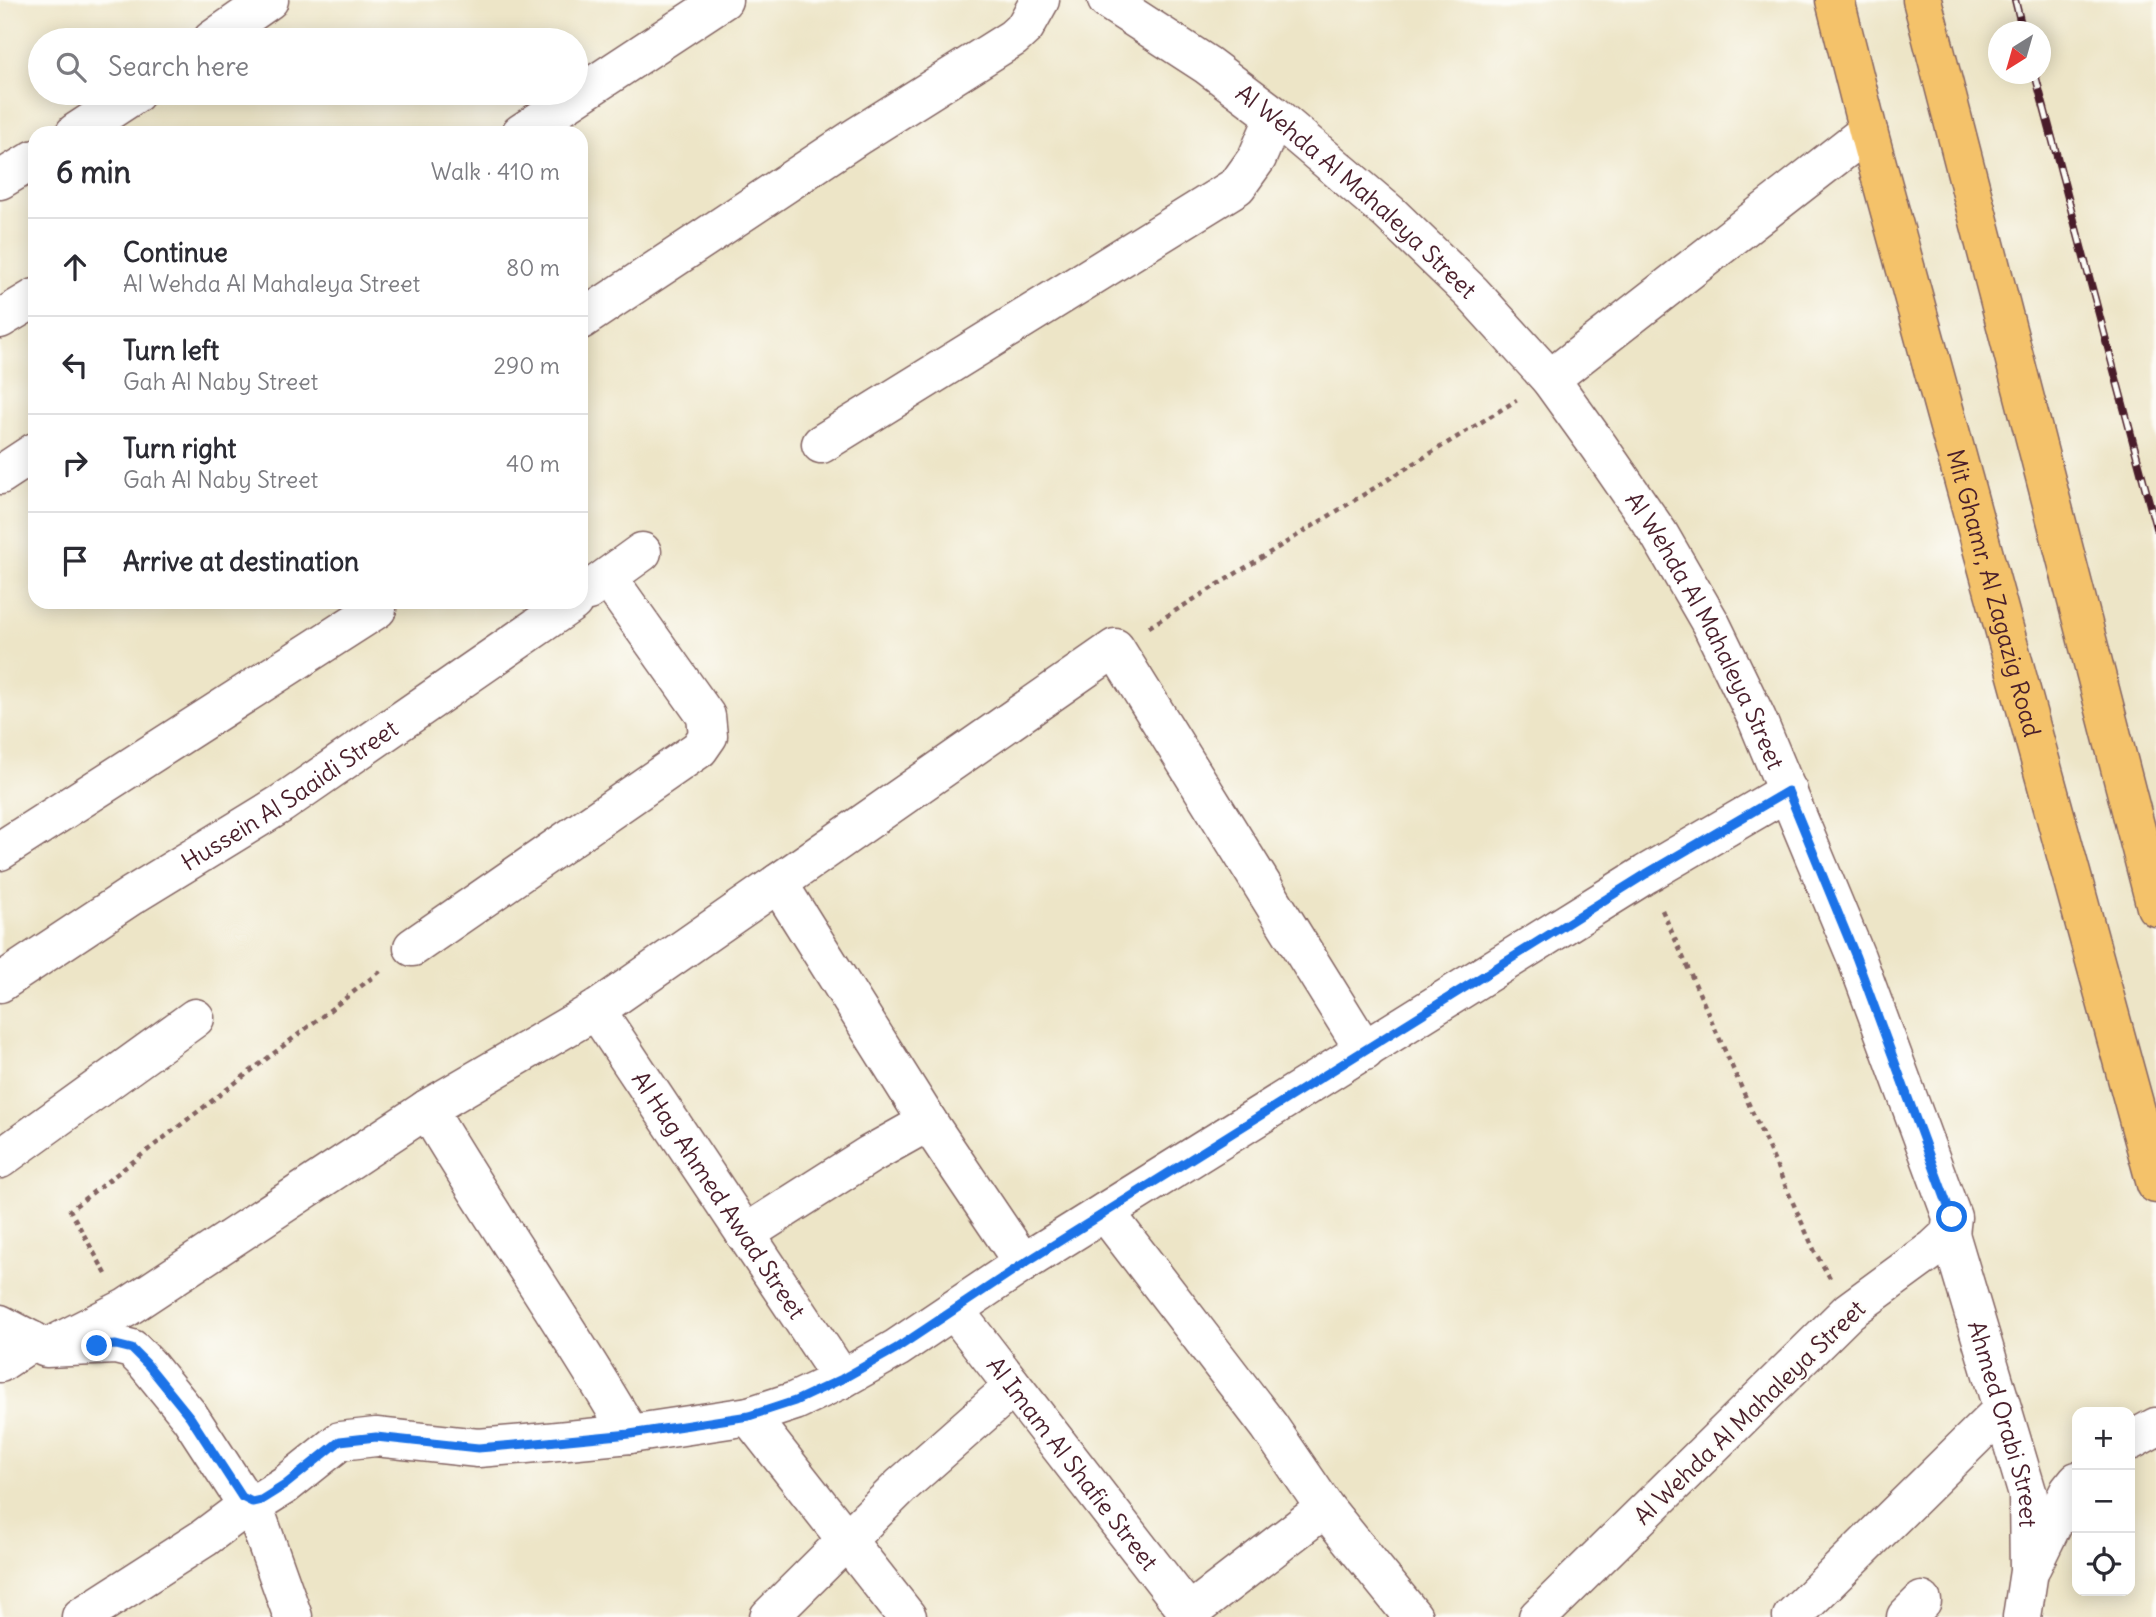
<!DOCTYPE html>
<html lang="en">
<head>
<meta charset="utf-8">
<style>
  :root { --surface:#fff; --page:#f2f2f3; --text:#2b2b33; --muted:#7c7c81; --line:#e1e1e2 }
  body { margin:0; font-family:Delius,sans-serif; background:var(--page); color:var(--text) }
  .controls { position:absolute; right:21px; bottom:21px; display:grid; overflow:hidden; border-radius:14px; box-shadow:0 4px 18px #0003 }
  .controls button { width:63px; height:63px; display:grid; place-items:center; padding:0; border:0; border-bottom:2px solid var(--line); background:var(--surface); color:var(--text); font:35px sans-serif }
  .compass { position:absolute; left:1988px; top:21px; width:63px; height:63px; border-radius:50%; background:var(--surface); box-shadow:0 4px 18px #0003; rotate:217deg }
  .stop { position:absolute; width:21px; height:21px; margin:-16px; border:5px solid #1a73e8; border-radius:50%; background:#fff }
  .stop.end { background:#1a73e8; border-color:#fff; box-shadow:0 2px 7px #0008 }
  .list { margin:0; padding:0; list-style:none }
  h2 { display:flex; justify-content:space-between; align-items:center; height:91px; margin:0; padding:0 28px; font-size:30px }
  h2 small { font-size:23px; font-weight:400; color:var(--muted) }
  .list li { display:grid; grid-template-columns:46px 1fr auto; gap:21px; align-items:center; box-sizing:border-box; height:98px; padding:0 28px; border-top:2px solid var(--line) }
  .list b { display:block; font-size:26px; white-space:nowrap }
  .list p { margin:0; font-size:23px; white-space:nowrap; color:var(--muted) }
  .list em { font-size:23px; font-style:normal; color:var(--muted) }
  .icon { flex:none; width:38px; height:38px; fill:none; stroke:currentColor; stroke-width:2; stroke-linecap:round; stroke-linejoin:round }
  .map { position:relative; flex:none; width:2156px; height:1617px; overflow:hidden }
  .search { position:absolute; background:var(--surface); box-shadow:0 4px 18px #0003; left:28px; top:28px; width:560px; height:77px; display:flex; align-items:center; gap:18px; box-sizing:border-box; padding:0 24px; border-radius:38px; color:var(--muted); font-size:26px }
  .panel { position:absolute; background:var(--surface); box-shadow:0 4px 18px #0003; left:28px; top:126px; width:560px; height:483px; border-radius:21px }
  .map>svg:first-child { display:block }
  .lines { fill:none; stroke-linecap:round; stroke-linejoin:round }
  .minor-casing { stroke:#836462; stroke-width:41 }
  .highway-casing { stroke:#836462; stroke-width:41 }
  .path { stroke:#836462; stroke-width:4.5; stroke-dasharray:5 5; stroke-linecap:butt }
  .minor { stroke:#fff; stroke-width:38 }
  .highway { stroke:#f4c26a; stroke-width:38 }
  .rail-casing { stroke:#4a1f2b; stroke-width:8 }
  .rail { stroke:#fdfcf7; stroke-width:5; stroke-dasharray:16; stroke-linecap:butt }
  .route { stroke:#1a73e8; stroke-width:9 }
  .labels { text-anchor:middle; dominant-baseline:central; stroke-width:5; stroke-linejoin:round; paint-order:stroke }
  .street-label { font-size:24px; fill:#4a1f2b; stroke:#fdfcf7 }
</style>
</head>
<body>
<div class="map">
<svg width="2156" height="1617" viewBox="0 0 2156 1617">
  <rect width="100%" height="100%" fill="#fdfcf7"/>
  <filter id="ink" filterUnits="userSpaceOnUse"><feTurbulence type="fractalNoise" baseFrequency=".0143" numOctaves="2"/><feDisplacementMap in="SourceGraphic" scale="14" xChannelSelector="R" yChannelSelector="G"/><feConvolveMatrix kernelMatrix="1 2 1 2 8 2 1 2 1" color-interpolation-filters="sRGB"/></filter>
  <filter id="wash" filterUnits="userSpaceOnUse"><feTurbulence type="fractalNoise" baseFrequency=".00686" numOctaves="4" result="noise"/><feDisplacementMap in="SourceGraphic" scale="28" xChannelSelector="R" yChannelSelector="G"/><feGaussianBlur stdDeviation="1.57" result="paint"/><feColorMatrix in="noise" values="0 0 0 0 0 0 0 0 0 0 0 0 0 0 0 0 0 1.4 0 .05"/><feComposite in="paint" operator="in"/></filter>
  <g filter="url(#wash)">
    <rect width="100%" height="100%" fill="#ede5c7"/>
  </g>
  <g filter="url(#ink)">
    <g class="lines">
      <g class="minor-casing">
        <g id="minor">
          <path id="s1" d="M1107 0 1207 65 1275 116 1388 212 1472 293 1550 379 1599 447 1659 534 1711 624 1757 719 1856 957 1952 1217 1950 1234 1935 1248 1849 1311 1538 1617"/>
          <path d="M212 40 269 0"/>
          <path d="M75 133 136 93"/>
          <path d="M521 133 723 0"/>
          <path d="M0 180 35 159"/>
          <path d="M0 319 35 298"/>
          <path d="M581 320 856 137 1013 38 1025 27 1040 0"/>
          <path d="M1550 379 1868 131"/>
          <path d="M821 444 1237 186 1257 158 1275 116"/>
          <path d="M0 475 35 452"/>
          <path d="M588 591 642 552"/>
          <path d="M0 851 377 609"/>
          <path d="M778 883 928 1122 1023 1263"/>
          <path d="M413 947 699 749 708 736 706 716 608 578"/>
          <path id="s2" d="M0 983 131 896 281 804 573 602"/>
          <path id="s3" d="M596 1010 842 1379"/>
          <path d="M427 1109C492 1219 566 1323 630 1434"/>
          <path d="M0 1159 195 1018"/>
          <path d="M1105 1212 1269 1426 1325 1508 1189 1613"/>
          <path d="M745 1234 869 1155 928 1122"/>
          <path id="s4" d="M1950 1234 2028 1495 2029 1571 2022 1617"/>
          <path id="s5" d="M954 1310 1192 1617"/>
          <path d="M0 1324 46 1348 116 1345 132 1349 147 1364 190 1417 242 1497 252 1502 261 1500 285 1485 340 1441 376 1437 478 1448 526 1444 630 1434 749 1416 795 1401 842 1379 897 1348 1023 1263 1646 874 1788 791"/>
          <path d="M57 1343 126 1308 427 1109 596 1010 1115 648 1365 1051"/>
          <path d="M0 1363 33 1341"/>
          <path d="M749 1416 907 1617"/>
          <path d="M2130 1441 2156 1427"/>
          <path d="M1325 1508 1413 1617"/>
          <path d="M2032 1566 2069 1491 2077 1481"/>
          <path d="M81 1617 204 1538 252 1502 293 1617"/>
          <path d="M769 1617 901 1486 1013 1387"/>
          <path d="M1792 1617 2002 1410"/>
          <path d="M1906 1617 1922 1601"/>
        </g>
      </g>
      <g class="highway-casing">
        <g id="highway">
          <path id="s6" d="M1835 0 1868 131 2156 1184"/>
          <path d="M1922 0 2156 907"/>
        </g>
      </g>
      <g class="path">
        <path d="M1149 627 1517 400"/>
        <path d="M1662 910 1815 1252 1830 1278"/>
        <path d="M106 1274 70 1210 382 970"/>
      </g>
      <use href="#minor" class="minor"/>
      <use href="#highway" class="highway"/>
      <g class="rail-casing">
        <g id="rail">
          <path d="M2015 0 2023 32"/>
          <path d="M2035 74 2156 528"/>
        </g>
      </g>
      <use href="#rail" class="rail"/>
    </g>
  </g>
  <g class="lines" filter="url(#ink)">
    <path class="route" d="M97 1346 116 1345 132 1349 147 1364 190 1417 242 1497 252 1502 261 1500 285 1485 340 1441 376 1437 478 1448 526 1444 630 1434 749 1416 795 1401 842 1379 897 1348 1023 1264 1646 874 1788 791 1856 957 1952 1217"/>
  </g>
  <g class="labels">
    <g class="street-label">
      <text stroke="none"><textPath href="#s1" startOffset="315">Al Wehda Al Mahaleya Street</textPath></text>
      <text stroke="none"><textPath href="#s6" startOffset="614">Mit Ghamr, Al Zagazig Road</textPath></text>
      <text stroke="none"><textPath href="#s1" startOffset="882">Al Wehda Al Mahaleya Street</textPath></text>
      <text stroke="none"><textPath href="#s2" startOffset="345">Hussein Al Saaidi Street</textPath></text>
      <text stroke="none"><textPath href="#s3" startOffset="222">Al Hag Ahmed Awad Street</textPath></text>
      <text transform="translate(1749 1412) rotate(-44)">Al Wehda Al Mahaleya Street</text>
      <text stroke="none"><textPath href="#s4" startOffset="198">Ahmed Orabi Street</textPath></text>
      <text stroke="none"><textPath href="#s5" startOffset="194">Al Imam Al Shafie Street</textPath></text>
    </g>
  </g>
</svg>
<div class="controls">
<button>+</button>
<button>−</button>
<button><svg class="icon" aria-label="locate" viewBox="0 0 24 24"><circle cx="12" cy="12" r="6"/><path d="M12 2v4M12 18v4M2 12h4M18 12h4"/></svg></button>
</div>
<svg class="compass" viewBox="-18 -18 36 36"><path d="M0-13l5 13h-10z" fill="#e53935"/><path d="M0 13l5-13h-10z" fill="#7c7c81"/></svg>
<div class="stop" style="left:1952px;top:1217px"></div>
<div class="stop end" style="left:97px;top:1346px"></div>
<div class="search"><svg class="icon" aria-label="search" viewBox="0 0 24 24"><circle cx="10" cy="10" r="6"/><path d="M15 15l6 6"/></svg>Search here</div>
<section class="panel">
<h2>6 min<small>Walk · 410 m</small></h2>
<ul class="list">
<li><svg class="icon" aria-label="ahead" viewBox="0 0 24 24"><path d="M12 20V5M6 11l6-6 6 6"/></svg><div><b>Continue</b><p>Al Wehda Al Mahaleya Street</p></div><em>80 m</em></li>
<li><svg class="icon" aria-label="left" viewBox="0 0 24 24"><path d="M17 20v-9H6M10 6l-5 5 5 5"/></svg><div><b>Turn left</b><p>Gah Al Naby Street</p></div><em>290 m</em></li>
<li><svg class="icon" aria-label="right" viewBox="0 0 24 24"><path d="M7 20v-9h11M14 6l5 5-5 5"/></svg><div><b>Turn right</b><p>Gah Al Naby Street</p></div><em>40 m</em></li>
<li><svg class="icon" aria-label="arrive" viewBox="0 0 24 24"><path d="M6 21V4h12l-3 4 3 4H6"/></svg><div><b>Arrive at destination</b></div></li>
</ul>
</section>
</div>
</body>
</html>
